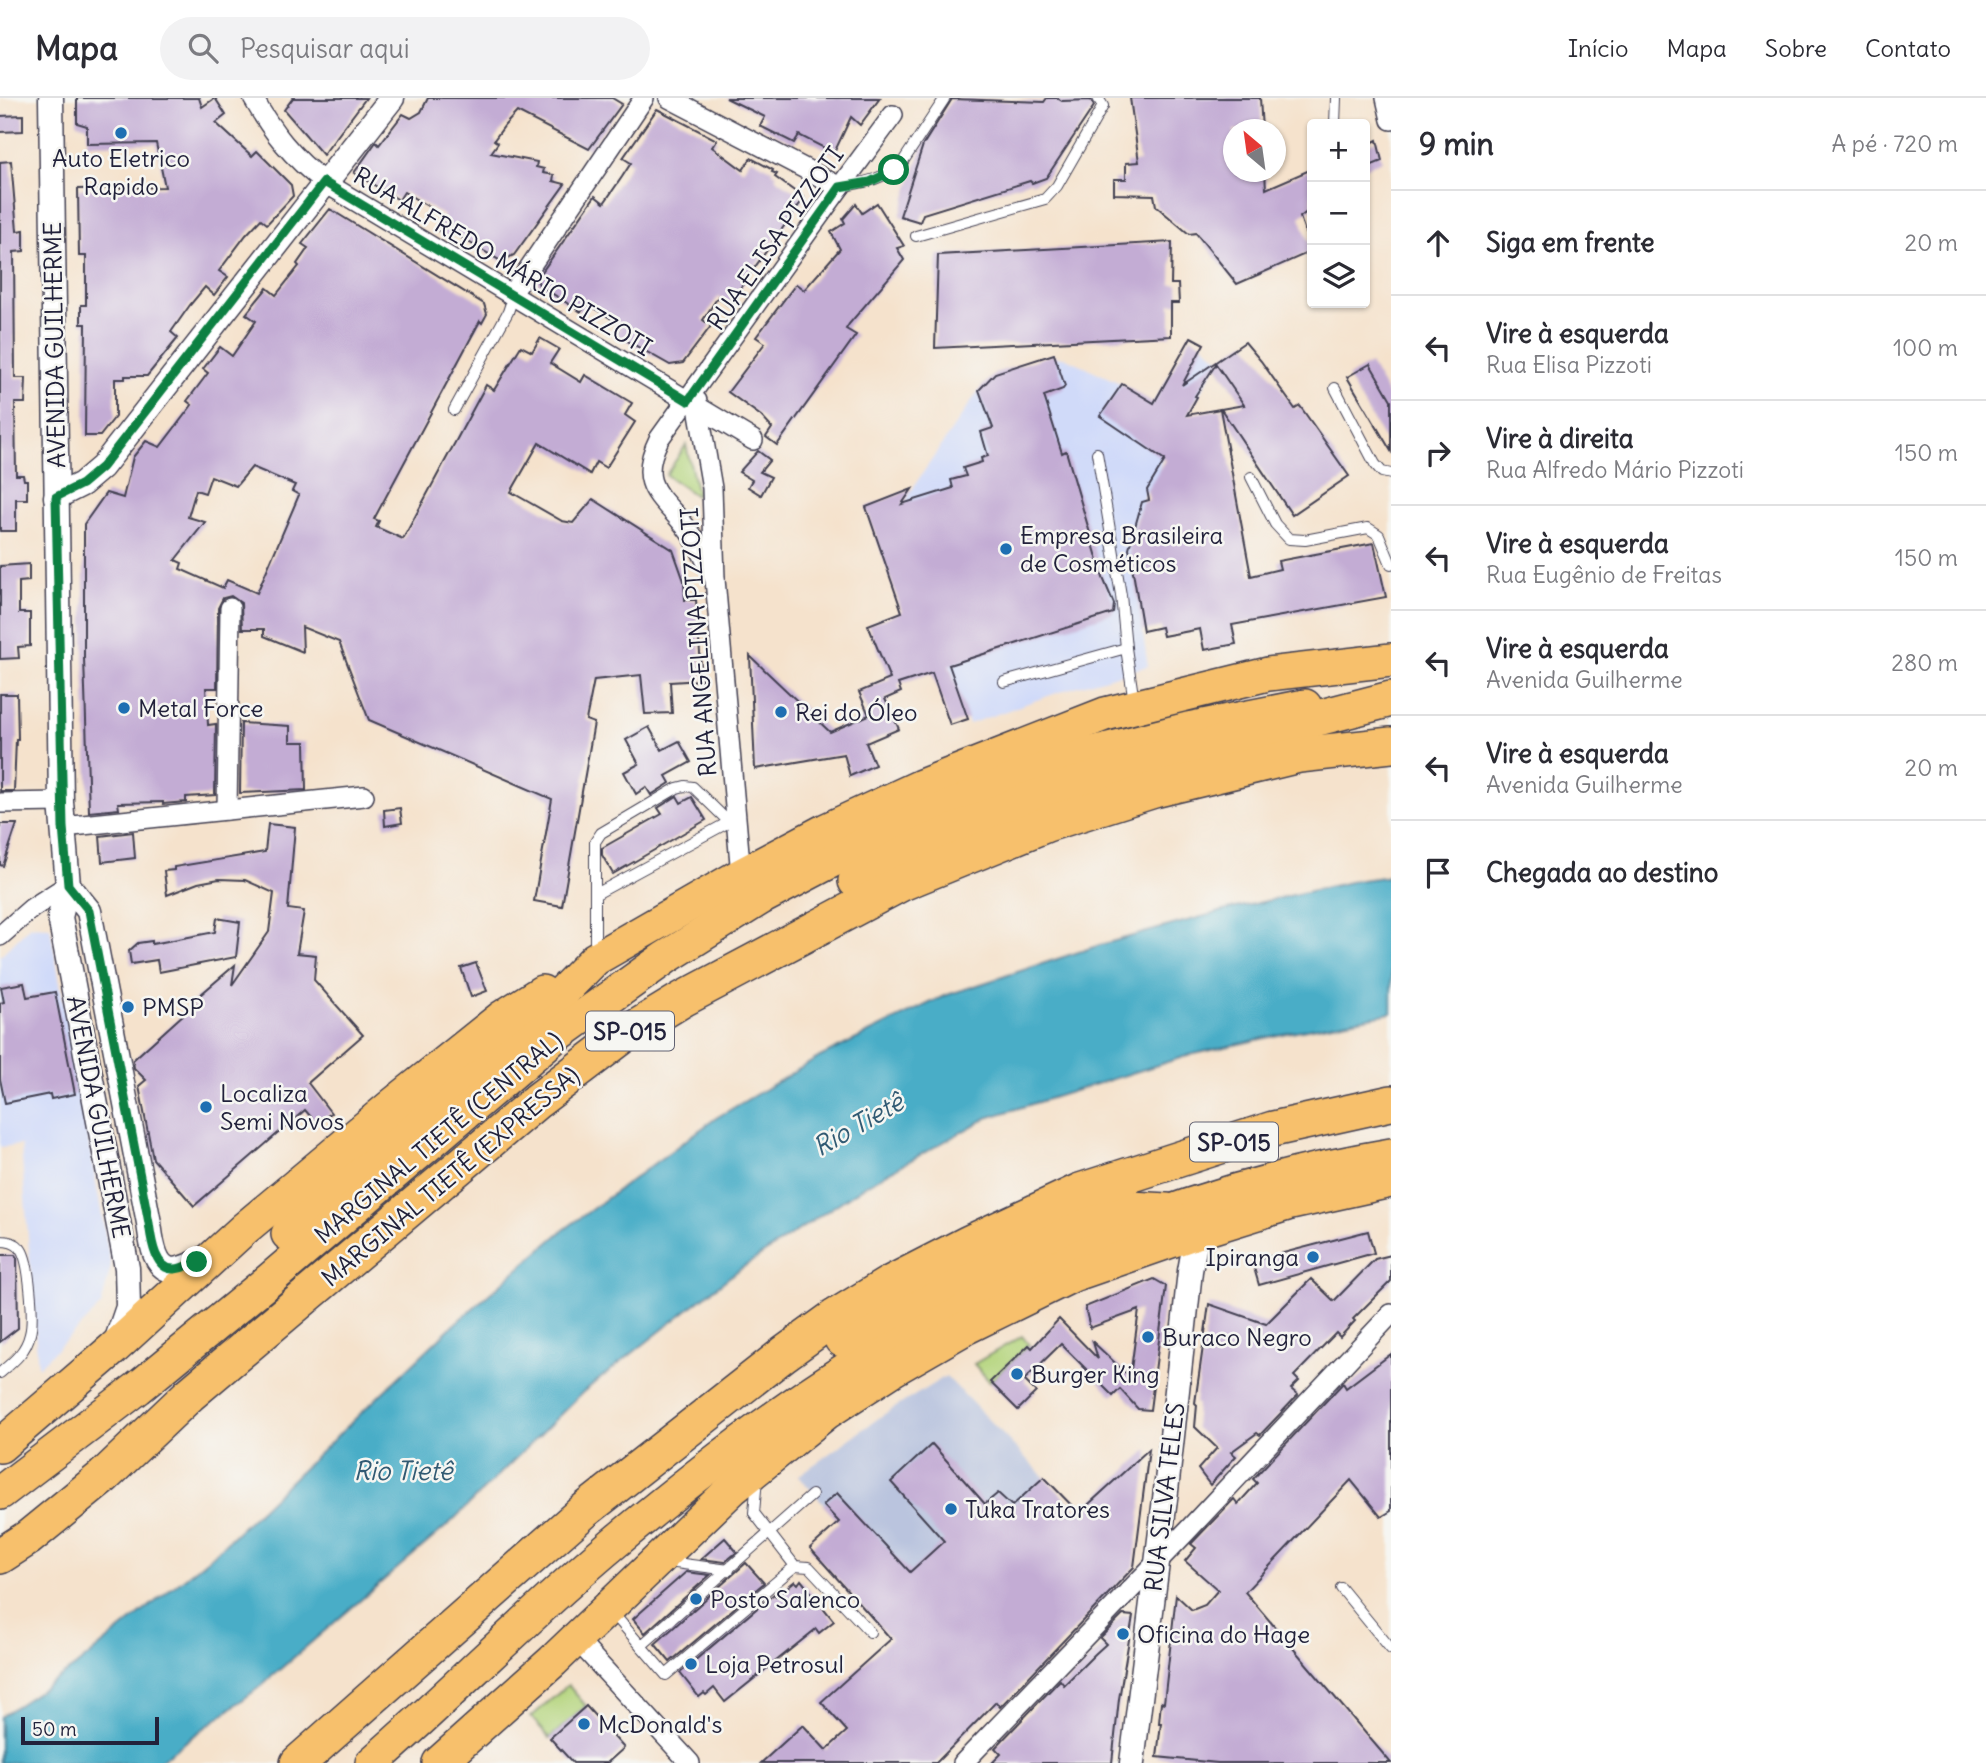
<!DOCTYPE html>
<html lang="pt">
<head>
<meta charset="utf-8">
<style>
  :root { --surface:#fff; --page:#f2f2f3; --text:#2b2b33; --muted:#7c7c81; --line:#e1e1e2 }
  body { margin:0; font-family:Delius,sans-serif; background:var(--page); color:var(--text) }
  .controls { position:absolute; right:21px; top:21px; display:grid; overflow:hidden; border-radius:7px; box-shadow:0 2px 5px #0004 }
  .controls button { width:63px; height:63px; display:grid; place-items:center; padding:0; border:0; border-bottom:2px solid var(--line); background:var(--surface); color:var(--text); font:35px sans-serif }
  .compass { position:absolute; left:1223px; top:21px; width:63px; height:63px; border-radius:50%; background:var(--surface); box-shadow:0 2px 5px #0004; rotate:331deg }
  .scale { position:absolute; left:21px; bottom:18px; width:138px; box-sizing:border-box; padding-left:7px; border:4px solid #22223b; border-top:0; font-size:19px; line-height:24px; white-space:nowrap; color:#22223b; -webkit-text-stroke:5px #f6f6f2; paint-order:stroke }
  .stop { position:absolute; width:21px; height:21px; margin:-16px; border:5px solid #0b8043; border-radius:50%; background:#fff }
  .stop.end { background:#0b8043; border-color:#fff; box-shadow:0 2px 7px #0008 }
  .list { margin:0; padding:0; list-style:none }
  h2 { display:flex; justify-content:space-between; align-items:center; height:91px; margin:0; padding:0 28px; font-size:30px }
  h2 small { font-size:23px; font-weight:400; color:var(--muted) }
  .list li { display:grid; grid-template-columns:46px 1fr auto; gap:21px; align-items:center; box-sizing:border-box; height:105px; padding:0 28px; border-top:2px solid var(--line) }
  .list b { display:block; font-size:26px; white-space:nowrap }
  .list p { margin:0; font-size:23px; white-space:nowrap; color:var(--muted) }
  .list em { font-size:23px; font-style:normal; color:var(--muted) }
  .icon { flex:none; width:38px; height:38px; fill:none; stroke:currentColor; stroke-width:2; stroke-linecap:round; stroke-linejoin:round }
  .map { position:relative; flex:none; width:1391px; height:1665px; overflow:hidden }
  header { display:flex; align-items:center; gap:42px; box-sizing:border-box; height:98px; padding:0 35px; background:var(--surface); border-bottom:2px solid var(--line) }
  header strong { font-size:33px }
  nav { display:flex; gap:38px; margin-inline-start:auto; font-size:24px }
  .search { width:490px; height:63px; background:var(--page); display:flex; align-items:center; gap:18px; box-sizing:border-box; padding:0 24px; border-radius:38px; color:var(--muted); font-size:26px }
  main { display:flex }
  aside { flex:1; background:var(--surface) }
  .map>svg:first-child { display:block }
  .built { fill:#d0daf9 }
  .industrial { fill:#bac4de }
  .green { fill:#b4d47c; stroke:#6b7b5c; stroke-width:2 }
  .water { fill:#48adc7; stroke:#356881; stroke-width:2 }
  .building { fill:#c3acd4; fill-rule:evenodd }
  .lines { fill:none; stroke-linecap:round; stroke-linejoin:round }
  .service-casing { stroke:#423f51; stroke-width:12 }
  .minor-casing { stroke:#423f51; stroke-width:22 }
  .tertiary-casing { stroke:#423f51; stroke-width:27 }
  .trunk-casing { stroke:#423f51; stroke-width:36 }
  .motorway-casing { stroke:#423f51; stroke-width:38 }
  .service { stroke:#fff; stroke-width:10 }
  .minor { stroke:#fff; stroke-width:19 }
  .tertiary { stroke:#fff; stroke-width:24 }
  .trunk { stroke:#f7c06c; stroke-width:33 }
  .motorway { stroke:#f7c06c; stroke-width:35 }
  .route { stroke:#0b8043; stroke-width:9 }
  .poi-dot { fill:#1f6fb2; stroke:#f6f6f2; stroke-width:2.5 }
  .labels { text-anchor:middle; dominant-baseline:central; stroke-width:5; stroke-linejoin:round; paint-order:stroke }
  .shield { fill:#f6f6f2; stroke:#626272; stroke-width:2 }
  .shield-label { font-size:23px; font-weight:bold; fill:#22223b }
  .poi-label { font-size:24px; fill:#22223b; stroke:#f6f6f2; text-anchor:start }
  .street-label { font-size:24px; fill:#22223b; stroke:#f6f6f2 }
  .water-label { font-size:26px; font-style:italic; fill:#315a73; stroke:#f6f6f2 }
</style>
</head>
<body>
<header>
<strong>Mapa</strong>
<div class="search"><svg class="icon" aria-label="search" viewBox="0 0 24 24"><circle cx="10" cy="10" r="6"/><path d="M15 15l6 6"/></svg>Pesquisar aqui</div>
<nav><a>Início</a><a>Mapa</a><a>Sobre</a><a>Contato</a></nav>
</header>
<main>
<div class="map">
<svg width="1391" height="1665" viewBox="0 0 1391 1665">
  <rect width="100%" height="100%" fill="#f6f6f2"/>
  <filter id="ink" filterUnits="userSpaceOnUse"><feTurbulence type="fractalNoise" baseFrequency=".0143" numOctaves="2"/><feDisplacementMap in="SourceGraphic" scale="14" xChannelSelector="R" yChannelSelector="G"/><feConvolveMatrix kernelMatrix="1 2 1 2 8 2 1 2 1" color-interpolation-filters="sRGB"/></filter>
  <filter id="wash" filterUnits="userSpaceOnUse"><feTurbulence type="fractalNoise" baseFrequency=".00686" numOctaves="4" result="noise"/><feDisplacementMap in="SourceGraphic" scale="28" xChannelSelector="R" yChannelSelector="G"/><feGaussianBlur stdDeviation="1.57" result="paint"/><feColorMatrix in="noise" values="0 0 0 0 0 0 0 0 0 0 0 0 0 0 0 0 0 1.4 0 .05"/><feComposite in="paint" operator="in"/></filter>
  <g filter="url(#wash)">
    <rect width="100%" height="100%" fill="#f5e2cc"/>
    <g class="built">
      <path d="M1191 239 1204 247 1220 261 1162 360 1159 373 1147 392 1136 421 1129 450 1148 568 1068 591 969 626 906 431 904 420 906 403 916 385 979 292 995 275 1046 259H1064L1122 286 1153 305Z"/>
      <path d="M30 828 50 829 111 1168 101 1208 38 1269 21 1047 0 1049V858Z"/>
    </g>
    <path class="industrial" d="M946 1278 1079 1415 945 1537 798 1378 883 1317Z"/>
    <g class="green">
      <path d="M686 347 697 396 696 398 666 377Z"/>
      <path d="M1022 1238 1029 1247 990 1284 974 1266Z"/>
      <path d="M568 1587 586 1608 550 1640 531 1619Z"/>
    </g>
    <path class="water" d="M1391 778V915L1296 933 1190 957 987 1020 866 1087 733 1176 583 1294 449 1426 257 1591 157 1665H0V1619L75 1569 214 1456 450 1230 561 1134 716 1020 820 959 944 898 1100 847 1227 812 1354 783Z"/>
    <g id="blocks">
      <g class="building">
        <path d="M77 0H199L202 9 215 0 226 17 216 25 252 58 257 53 291 87 293 98 267 126 261 121 246 137 219 173 228 179 214 197 205 189 190 207 171 234 178 240 147 278H125V281H115V319L100 338H85L86 226H81V207H86V158H79L78 91 165 89 156 45 87 46V28L77 25Z"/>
        <path d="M293 0H366L323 57 284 12Z"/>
        <path d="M428 0H612L622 6 589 51 517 14 505 27 494 42 498 45 491 55 537 64 536 69 544 71 543 75 554 77 553 83 565 86 514 157 501 163 453 135 450 140 437 132 444 118 404 94 399 102 354 75 376 44 379 47 403 16 411 20 421 14Z"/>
        <path d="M726 0H880L860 27 851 19 834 55 799 37 794 45 760 28 765 19Z"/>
        <path d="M1047 0H1057L1062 3 1091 2 1094 8 1046 80 1032 85 1030 83 923 116 920 124 900 118 923 47 952 1 1044 4Z"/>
        <path d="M1130 0H1260L1262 32H1234V74H1265L1266 91 1312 71V110L1300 119 1312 153 1237 186 1196 135 1189 136 1156 108 1154 97 1114 96V81H1126V65L1139 64Z"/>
        <path d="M657 11 717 42 712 49 743 72 751 60 773 72 772 74 777 76 775 79 804 100 728 207 718 199 703 222 711 228 683 265 670 267 617 237 620 226 587 206 581 214 539 187 537 181 595 98 604 105 622 79 631 65 623 60Z"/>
        <path d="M23 17V33L0 34V18Z"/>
        <path d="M1377 42 1382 63 1365 70V48Z"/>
        <path d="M11 63 17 133 24 132V153L14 154 15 280H26L25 305H15L16 377H23L24 382H27V401H16V433H0V64Z"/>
        <path d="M877 105 904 148 897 150 904 162 849 226 846 231 856 237 777 347 766 339 772 330 761 318 728 294 765 245 756 239 796 186 804 192 840 151 831 134 845 125 843 121 856 106 862 115Z"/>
        <path d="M330 111 484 206 487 216 482 225 480 223 374 421 379 423 376 429 403 441 486 287 494 292 521 248 532 254 540 240 559 251 550 265 581 284 585 277 632 305 625 317 635 324 606 370 596 364 590 376 539 345 511 394 562 423 573 425 593 401 673 452 684 483 685 502H696L702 582 670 584 672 615 645 616 641 577 594 582 586 622 594 625 562 808 534 803 552 701 369 622 339 544 302 529 303 554 264 538V531H242L241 505 231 498 223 500 218 510 217 590H206L208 627 216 626 215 697 186 699V704L163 706V704L118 705 119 711 89 714 84 560V426L106 395 123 400 133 359 146 343 160 349 192 307 187 303 208 275 203 271 220 249 232 258 256 223 246 216 267 190 276 197 299 168 297 166 308 150 302 146ZM252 369 295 387 292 393 299 397 257 495 227 482 223 490 180 471 182 465 175 462 205 424 188 419 196 392 205 395 211 378 236 388Z"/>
        <path d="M1172 144 1171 186H1178L1179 205H1171V238L935 250 938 157Z"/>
        <path d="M1191 239 1204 246 1182 287 1245 244 1261 263 1295 311 1300 308 1349 378 1292 417 1221 311 1244 307 1216 266 1195 298 1197 299 1187 317 1220 311 1251 478 1280 471 1278 463 1374 445 1386 499 1232 527 1236 546 1204 552 1200 531 1163 538 1161 529 1143 533 1129 450 1142 404 1149 402 1147 392 1165 362 1100 318 1122 286 1154 305Z"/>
        <path d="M1054 256 1065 288 1063 291 1044 298 1062 355 1066 353 1103 480 1114 506 1113 515 949 567 968 621 950 627 932 575 898 586 901 594 885 601 899 631 866 645 875 667 850 678 844 656 755 671 750 558 830 634 869 617 859 594 890 581 868 527 902 514 866 409 912 391 902 406 953 390 951 382 966 378 963 370 982 364 981 360 988 358 981 334 993 330 979 292 995 275Z"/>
        <path d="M1370 266 1391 302V353L1347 279Z"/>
        <path d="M758 353 770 362 760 374 771 379 761 397 748 389 752 382 739 374Z"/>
        <path d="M29 466V483L19 484V515H30V548L18 549 19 560 0 561V468Z"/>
        <path d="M0 596H17L18 641H16L14 693H0Z"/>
        <path d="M241 625 290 628V644H305L306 692 240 695Z"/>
        <path d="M649 629 662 652 679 643 691 664 666 678 670 685 651 697 646 689 636 696 624 674 639 666 626 642Z"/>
        <path d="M677 698 681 705 692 699 706 722 613 776 602 757V750L662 716 658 710Z"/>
        <path d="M400 710 402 725 385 728 384 712Z"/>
        <path d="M0 726H17L3 768 0 767Z"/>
        <path d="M268 726 295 729 288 811 304 813 297 855 316 857 314 882 363 937 308 985 331 1015 317 1026 305 1012 194 1108 153 1061 139 988 146 982 134 970 133 962 195 906 193 903 235 867 232 887 269 834 274 795 245 782 219 781 198 785 167 797 164 773 174 772V769L265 754Z"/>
        <path d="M133 734 135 760 102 764 100 738Z"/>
        <path d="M217 820 240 824 236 859 159 874 157 862 131 866 129 853 138 845 152 843V846L215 834Z"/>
        <path d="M476 865 487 893 471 899 461 870Z"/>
        <path d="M24 885 27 899 55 894 75 996 51 1001 50 996 5 1005 0 981V905L4 904 1 889Z"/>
        <path d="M1368 1133 1374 1155 1259 1187 1252 1163Z"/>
        <path d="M0 1157H15L17 1160 18 1230 0 1244Z"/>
        <path d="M1391 1157V1183L1353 1221 1355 1223 1340 1239 1336 1235 1294 1278 1299 1283 1291 1291 1298 1297 1260 1337 1257 1335 1231 1354 1236 1358 1210 1387 1198 1371 1217 1350 1195 1329 1197 1307 1195 1305 1209 1206 1266 1226 1311 1181 1334 1203 1375 1161Z"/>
        <path d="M1154 1181 1166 1188 1150 1312 1138 1311 1120 1291 1113 1298 1061 1246 1024 1282 1036 1294 1018 1312 990 1284 1029 1247 1032 1250 1059 1221 1098 1261 1093 1244 1130 1279 1139 1212 1090 1230 1085 1209Z"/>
        <path d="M1391 1256V1413L1381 1419 1351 1382 1245 1494 1391 1665H1218L1157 1659 1161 1625H1159L1161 1604 1164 1605 1176 1497 1192 1512 1205 1507 1218 1492 1185 1463 1196 1450 1191 1446 1234 1401 1238 1406 1257 1385 1253 1381 1343 1285 1346 1290Z"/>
        <path d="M932 1346 985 1406 998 1395 1012 1408 1044 1379 1079 1415 1149 1351 1134 1469 1000 1609 996 1604 936 1665H761L803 1627 826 1652 847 1633 821 1604 891 1541 810 1450 839 1424 823 1407 837 1395 910 1474 944 1443 891 1384Z"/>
        <path d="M725 1440 737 1454 725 1464 701 1461Z"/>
        <path d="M746 1465 764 1485 670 1564 655 1546Z"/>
        <path d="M686 1474 710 1477 645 1535 633 1521Z"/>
        <path d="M801 1482 834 1523 819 1535 816 1531 725 1604 714 1590 706 1597 704 1595 699 1599 680 1575 774 1496 776 1498 795 1483 798 1486Z"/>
        <path d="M1123 1517 1133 1518 1119 1601 1112 1665H992L1001 1656 995 1650 1060 1582 1064 1587 1095 1556 1106 1546 1100 1540Z"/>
        <path d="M586 1608 624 1650 607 1665H573L550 1640Z"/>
      </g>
    </g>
  </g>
  <g filter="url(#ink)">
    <use href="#blocks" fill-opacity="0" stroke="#423f51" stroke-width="2"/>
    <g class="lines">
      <g class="service-casing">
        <g id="service">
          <path d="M1335 26 1336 0"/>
          <path d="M844 88C866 84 884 81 902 65L945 0"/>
          <path d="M916 138 1045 101 1057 88 1103 8 1098 0"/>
          <path d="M1335 290 1375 366 1382 374 1391 376"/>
          <path d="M454 312 508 214 513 199"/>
          <path d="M1097 355 1121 497 1126 550"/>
          <path d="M1251 379 1275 426 1289 441 1305 442 1368 430 1379 437 1391 466"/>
          <path d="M1004 584 1126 550 1134 604"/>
          <path d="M596 796 729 724"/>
          <path d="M595 853V744L601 735 677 690 685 688 693 689 734 729"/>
          <path d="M0 1143C7 1143 15 1144 20 1150 30 1161 34 1222 30 1236 26 1254 13 1264 0 1275"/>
          <path d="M668 1464 729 1472"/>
          <path d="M795 1468 809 1469 870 1534"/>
          <path d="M1341 1490 1391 1551"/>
          <path d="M611 1513 666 1577 795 1468 754 1415 757 1380"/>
          <path d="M641 1548 812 1397"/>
        </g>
      </g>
      <g class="minor-casing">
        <g id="minor">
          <path d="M253 0C272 34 293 60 324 84L753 342"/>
          <path d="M669 0 840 89"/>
          <path d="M1386 0 1391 22"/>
          <path d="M513 199 515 191 644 0"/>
          <path d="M697 303 712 390 715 481 741 777"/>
          <path d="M715 481C707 466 701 450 691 436 666 400 634 391 659 341L840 89 893 17"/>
          <path d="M0 705 61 704"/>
          <path d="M227 712 230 510"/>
          <path d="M63 729 364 698"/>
          <path d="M0 838 32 810 68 787"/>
          <path d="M576 1541 690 1665"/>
          <path d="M963 1665 1186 1434 1391 1216"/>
        </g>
      </g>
      <g class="tertiary-casing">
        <g id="tertiary">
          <path d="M51 0 61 704 68 787 60 819 127 1170 128 1209 115 1247"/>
          <path d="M56 399 82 386 102 369 392 0"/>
          <path d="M68 787 89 813 149 1125C151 1139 153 1172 174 1172 184 1171 197 1164 207 1160"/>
          <path d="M1132 1665 1166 1393 1190 1173 1197 1134"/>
        </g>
      </g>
      <g class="trunk-casing">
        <g id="trunk">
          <path d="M288 1136 500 953 544 913 595 861 741 777 826 732 921 688 1105 616 1268 576 1391 562"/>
          <path d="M0 1348 113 1251 244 1131 395 1005 501 920 542 894"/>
          <path d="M0 1395 138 1290 267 1184 553 940 665 860 761 800 883 736 1007 685 1085 657 1188 631 1305 608"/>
          <path d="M372 1665C454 1594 530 1515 614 1445 680 1390 750 1334 822 1287 994 1173 1187 1091 1391 1057"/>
          <path d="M439 1665 553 1563 732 1391 826 1315 894 1271 967 1229 1073 1177 1197 1134 1287 1106 1391 1083"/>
        </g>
      </g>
      <g class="motorway-casing">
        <g id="motorway">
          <path d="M856 783 913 751 1025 703 1136 667 1391 601"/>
          <path d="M842 1241 950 1182 1073 1124 1113 1110 1167 1113"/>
          <path d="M0 1458 28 1440 104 1378 189 1297 537 1003 624 937 683 901 902 785 1047 726 1154 692 1299 657 1391 647"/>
          <path d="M298 1665 584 1413 784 1256 835 1219 889 1186 969 1145 1080 1093 1273 1031 1391 1005"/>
        </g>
      </g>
      <use href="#service" class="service"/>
      <use href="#minor" class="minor"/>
      <use href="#tertiary" class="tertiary"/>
      <use href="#trunk" class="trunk"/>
      <use href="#motorway" class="motorway"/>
    </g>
  </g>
  <g class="lines" filter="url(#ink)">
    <path class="route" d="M197 1164C190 1166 182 1171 175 1171 154 1173 151 1139 149 1125L89 813 68 787 63 729 56 399 82 386 102 369 324 84 688 303 840 89 870 84 894 72"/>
  </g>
  <g class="poi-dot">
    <circle cx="121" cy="35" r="7"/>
    <circle cx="1006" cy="451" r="7"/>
    <circle cx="124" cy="610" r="7"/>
    <circle cx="781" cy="614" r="7"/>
    <circle cx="128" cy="909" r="7"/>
    <circle cx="206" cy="1009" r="7"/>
    <circle cx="1313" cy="1159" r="7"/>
    <circle cx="1148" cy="1239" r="7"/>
    <circle cx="1017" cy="1276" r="7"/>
    <circle cx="951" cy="1411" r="7"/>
    <circle cx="696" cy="1501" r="7"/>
    <circle cx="1123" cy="1536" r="7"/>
    <circle cx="691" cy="1566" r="7"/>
    <circle cx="584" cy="1626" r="7"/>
  </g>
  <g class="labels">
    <g class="shield">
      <rect x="586" y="913.5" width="88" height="39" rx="5"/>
      <rect x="1190" y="1024.5" width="88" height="39" rx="5"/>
    </g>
    <g class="shield-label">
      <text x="630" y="933">SP-015</text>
      <text x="1234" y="1044">SP-015</text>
    </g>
    <g class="poi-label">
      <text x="121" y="60" text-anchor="middle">Auto Eletrico<tspan x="121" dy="28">Rapido</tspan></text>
      <text x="1020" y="437">Empresa Brasileira<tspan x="1020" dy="28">de Cosméticos</tspan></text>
      <text x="138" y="610">Metal Force</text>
      <text x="795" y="614">Rei do Óleo</text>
      <text x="142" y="909">PMSP</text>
      <text x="220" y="995">Localiza<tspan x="220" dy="28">Semi Novos</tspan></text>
      <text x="1299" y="1159" text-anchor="end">Ipiranga</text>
      <text x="1162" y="1239">Buraco Negro</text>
      <text x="1031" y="1276">Burger King</text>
      <text x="965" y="1411">Tuka Tratores</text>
      <text x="710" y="1501">Posto Salenco</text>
      <text x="1137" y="1536">Oficina do Hage</text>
      <text x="705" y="1566">Loja Petrosul</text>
      <text x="598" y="1626">McDonald's</text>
    </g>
    <g class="street-label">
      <text transform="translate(775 140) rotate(-55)">RUA ELISA PIZZOTI</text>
      <text transform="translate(503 163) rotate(31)">RUA ALFREDO MÁRIO PIZZOTI</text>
      <text transform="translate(54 247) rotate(-91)">AVENIDA GUILHERME</text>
      <text transform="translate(698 544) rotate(-94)">RUA ANGELINA PIZZOTI</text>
      <text transform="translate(99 1019) rotate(79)">AVENIDA GUILHERME</text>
      <text transform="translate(438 1039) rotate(-40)">MARGINAL TIETÊ (CENTRAL)</text>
      <text transform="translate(450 1078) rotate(-40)">MARGINAL TIETÊ (EXPRESSA)</text>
      <text transform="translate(1164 1399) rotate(-83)">RUA SILVA TELES</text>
    </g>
    <g class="water-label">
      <text transform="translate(858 1026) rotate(-30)">Rio Tietê</text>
      <text x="403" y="1372">Rio Tietê</text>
    </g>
  </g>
</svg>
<div class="controls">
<button>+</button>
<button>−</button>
<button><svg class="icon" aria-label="layers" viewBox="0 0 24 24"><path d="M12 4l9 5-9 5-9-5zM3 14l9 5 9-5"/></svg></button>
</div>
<svg class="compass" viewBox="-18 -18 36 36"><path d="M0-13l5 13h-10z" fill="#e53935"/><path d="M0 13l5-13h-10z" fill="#7c7c81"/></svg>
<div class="scale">50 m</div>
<div class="stop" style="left:894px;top:72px"></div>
<div class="stop end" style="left:197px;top:1164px"></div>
</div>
<aside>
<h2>9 min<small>A pé · 720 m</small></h2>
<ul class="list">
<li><svg class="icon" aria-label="ahead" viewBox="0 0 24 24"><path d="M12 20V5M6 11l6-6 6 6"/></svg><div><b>Siga em frente</b></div><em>20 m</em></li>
<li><svg class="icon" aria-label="left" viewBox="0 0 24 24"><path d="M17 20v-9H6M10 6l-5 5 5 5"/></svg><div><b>Vire à esquerda</b><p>Rua Elisa Pizzoti</p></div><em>100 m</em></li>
<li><svg class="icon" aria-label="right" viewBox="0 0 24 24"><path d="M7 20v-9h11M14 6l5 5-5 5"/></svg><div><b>Vire à direita</b><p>Rua Alfredo Mário Pizzoti</p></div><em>150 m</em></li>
<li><svg class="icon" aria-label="left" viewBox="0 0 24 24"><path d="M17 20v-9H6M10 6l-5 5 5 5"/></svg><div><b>Vire à esquerda</b><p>Rua Eugênio de Freitas</p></div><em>150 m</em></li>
<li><svg class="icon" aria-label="left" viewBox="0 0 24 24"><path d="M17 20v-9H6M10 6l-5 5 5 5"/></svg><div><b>Vire à esquerda</b><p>Avenida Guilherme</p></div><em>280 m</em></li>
<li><svg class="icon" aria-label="left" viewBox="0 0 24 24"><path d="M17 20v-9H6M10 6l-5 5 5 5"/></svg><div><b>Vire à esquerda</b><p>Avenida Guilherme</p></div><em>20 m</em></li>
<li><svg class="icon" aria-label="arrive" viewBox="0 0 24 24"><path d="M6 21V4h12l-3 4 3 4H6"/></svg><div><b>Chegada ao destino</b></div></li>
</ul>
</aside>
</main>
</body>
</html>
